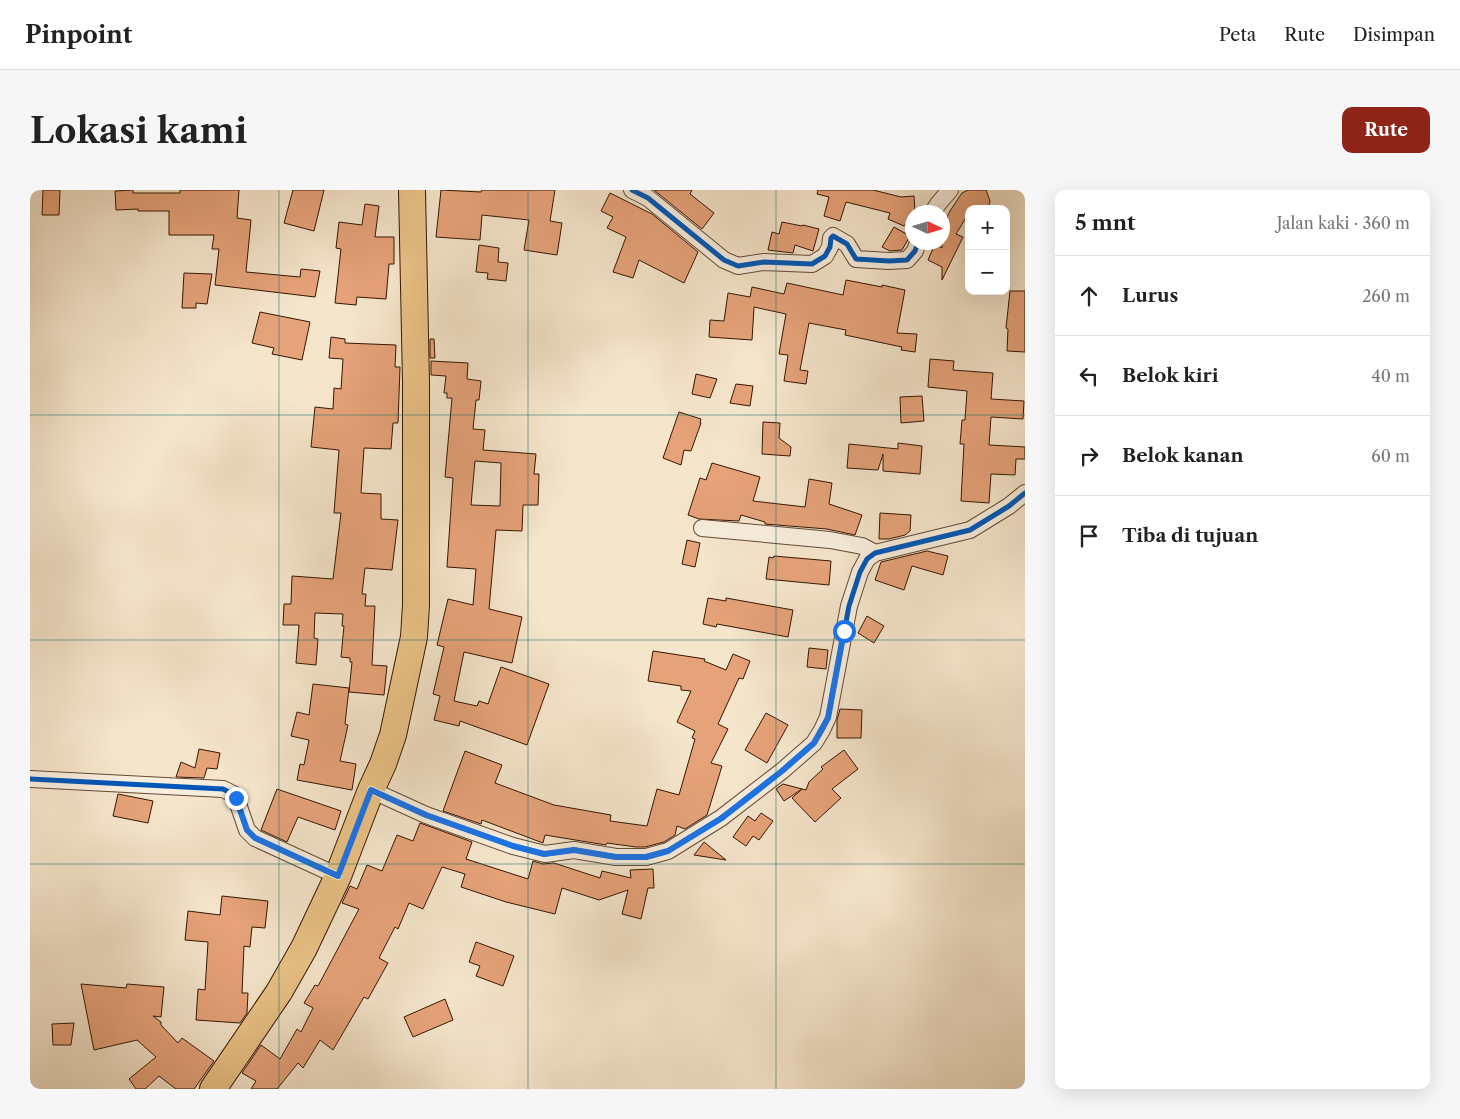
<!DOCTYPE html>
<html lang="id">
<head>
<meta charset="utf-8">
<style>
  :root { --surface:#fff; --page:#f6f6f6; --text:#222; --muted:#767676; --line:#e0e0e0; --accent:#8f2418 }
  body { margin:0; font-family:"Libre Caslon Text",serif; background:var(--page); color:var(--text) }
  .controls { position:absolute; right:15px; top:15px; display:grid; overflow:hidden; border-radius:10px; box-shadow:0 5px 20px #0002 }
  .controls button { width:45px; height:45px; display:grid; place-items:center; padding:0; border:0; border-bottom:1px solid var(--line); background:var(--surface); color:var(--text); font:25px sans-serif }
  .compass { position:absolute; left:875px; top:15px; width:45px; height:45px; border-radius:50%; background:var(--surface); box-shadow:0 5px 20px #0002; rotate:94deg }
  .stop { position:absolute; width:15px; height:15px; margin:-11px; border:4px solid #1a73e8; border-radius:50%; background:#fff }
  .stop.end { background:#1a73e8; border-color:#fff; box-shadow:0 1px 5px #0008 }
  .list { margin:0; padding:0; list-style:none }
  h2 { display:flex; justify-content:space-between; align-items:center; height:65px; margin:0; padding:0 20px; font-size:21px }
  h2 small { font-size:16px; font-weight:400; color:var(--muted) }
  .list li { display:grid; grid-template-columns:32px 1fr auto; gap:15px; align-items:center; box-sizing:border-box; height:80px; padding:0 20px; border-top:1px solid var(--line) }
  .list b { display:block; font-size:19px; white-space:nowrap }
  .list em { font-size:16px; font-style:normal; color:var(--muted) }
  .icon { flex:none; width:28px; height:28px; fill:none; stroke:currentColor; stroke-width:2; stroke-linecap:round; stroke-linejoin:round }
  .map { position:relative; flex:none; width:995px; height:899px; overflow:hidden; border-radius:10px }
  header { display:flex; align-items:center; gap:30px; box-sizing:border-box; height:70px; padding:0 25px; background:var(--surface); border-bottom:1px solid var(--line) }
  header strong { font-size:24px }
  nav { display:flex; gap:28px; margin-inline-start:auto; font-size:18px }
  .intro { display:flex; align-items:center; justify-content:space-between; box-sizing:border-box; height:120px; padding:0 30px }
  h1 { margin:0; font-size:35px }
  .button { padding:12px 22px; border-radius:10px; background:var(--accent); color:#fff; font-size:18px; font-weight:700 }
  main { display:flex; gap:30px; padding:0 30px }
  aside { flex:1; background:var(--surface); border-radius:10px; box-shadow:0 5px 20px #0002 }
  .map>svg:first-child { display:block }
  .building { fill:#e6a279; stroke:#351603; fill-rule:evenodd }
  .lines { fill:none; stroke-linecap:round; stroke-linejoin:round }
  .street-casing { stroke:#654a35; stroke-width:18 }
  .primary-casing { stroke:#351603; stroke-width:28 }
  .street { stroke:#f8eedd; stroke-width:16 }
  .primary { stroke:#eac286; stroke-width:26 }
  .cycleway-casing { stroke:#f8eedd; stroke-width:8 }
  .cycleway { stroke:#0057b8; stroke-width:5 }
  .route { stroke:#1a73e8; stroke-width:6 }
  .grid { fill:none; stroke:#0f766e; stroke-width:1; stroke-opacity:0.55 }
</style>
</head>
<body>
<header>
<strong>Pinpoint</strong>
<nav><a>Peta</a><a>Rute</a><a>Disimpan</a></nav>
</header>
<div class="intro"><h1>Lokasi kami</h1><a class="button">Rute</a></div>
<main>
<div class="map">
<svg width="995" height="899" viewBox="0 0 995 899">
  <rect width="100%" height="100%" fill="#f5e5cb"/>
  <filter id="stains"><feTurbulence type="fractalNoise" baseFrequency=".004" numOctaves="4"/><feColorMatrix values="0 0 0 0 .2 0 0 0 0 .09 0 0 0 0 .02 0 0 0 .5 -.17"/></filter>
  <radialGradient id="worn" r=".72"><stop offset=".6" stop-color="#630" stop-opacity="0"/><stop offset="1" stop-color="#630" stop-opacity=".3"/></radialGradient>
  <g class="building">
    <path d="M13 0H30L29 25H12Z"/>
    <path d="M103 0V3H150V0H209L207 28 221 30 216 82 270 87 271 79 290 81 285 107 185 95 189 59H182L184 45H139V21H108V19L86 20 85 1Z"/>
    <path d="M263 0H294L284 41 254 33Z"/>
    <path d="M411 0 451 2 452 0H525L520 31 532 33 527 65 494 60 499 30 452 25 450 50 406 47Z"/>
    <path d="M624 0H662L660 4 684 23 672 39Z"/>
    <path d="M788 0H843L871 7 884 6 885 22H882V27L874 36 858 29 860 23 816 12 810 31 794 26 799 7 787 4Z"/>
    <path d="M938 0H956L960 11 958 19H939V23L926 44 933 47 912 90V77L898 70 905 54 912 58V38L920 21 932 3Z"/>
    <path d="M580 3 622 24 668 62 654 93 609 70 603 88 583 82 596 47 577 38 583 27 571 21Z"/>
    <path d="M335 14 349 16 345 47H364V74H359L356 109 327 107 326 115 305 113 311 59 306 58 309 32 332 35Z"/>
    <path d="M752 32 772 36 773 35 789 39 783 61 765 55 763 63 738 60 742 42 749 44Z"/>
    <path d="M864 37 880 46 872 60 860 61 852 57Z"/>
    <path d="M449 55 469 58 468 72 478 73 476 91 457 89 458 83 446 82Z"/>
    <path d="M154 83 182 84 177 114 166 113V118H152Z"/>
    <path d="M816 90 852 97V95L875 100 867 143 887 144 885 162 871 160 872 157 815 145 816 140 779 133 770 180 778 181 776 194 754 191 758 165 749 164 756 124 724 117 722 150 679 147 680 130 694 131 698 103 720 107 722 97 754 104 757 93 813 105Z"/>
    <path d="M980 101H995V162L977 161 978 139 976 138Z"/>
    <path d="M230 122 280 132 272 170 242 164 244 158 222 153Z"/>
    <path d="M301 147 315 149V153L366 155 365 177H370L368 233H363L361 259 334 258 331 303 351 304V329L368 330 362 380 335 378 332 404H336L335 416H345L342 475 357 476 354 505 319 502 322 472H320V468L311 467 314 436H312L313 424 285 423 284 448 288 449 286 475 266 473 269 435H253L254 414H261L262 386 303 389 311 323H304L309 260 281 257 285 217 303 219 304 198 311 199 313 169 299 168Z"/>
    <path d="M400 149H404L405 168H400Z"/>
    <path d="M900 169 924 171 923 180 963 183 961 209 994 211 993 229 961 227 959 255 995 257V269H986L985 285 961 284 959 313 931 311 934 254H930L932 230H935L937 201 898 197Z"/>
    <path d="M401 171 438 173 437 189 451 191 449 210H446L443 239 455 240 453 260 506 264 504 284H509L508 315H493L492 341 466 340 459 419 492 427 482 473 434 462 424 511 447 516 449 511 458 514 471 477 519 494 497 555 430 531 429 536 404 530 410 506 403 504 414 457 407 455 418 409 443 415 446 379 417 377 423 288 415 287 422 208H417V203H414L416 186 401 185ZM445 271 471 273 470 316 441 315Z"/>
    <path d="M666 184 687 189 680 208 662 204Z"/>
    <path d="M706 194 723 196 720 216 700 213Z"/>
    <path d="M892 206 894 231 871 233 870 207Z"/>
    <path d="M649 222 671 229 670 233H671L661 261 654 260 651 275 633 268Z"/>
    <path d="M733 232 750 233 749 248 761 257 760 266 732 264Z"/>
    <path d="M868 253 892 256 890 284 853 281V264L848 280 817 278 819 254 868 259Z"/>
    <path d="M682 273 730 287 723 311 775 317 779 289 802 293 799 314 832 325 825 345 797 339 735 334V332L711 325 709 331 669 329 658 325 670 288 676 290Z"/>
    <path d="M850 323 881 325 880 341 875 345 859 349H849Z"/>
    <path d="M657 350 670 353 665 377 652 374Z"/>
    <path d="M897 361 918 366 913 385 882 376 874 400 845 390 851 372Z"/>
    <path d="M744 366 801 371 799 395 736 389 739 367 743 368Z"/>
    <path d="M678 408 696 411V408L763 420 758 447 687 434 686 437 673 434Z"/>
    <path d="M837 426 854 436 844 453 828 443Z"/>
    <path d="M779 458 798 460 796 479 777 477Z"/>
    <path d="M623 461 675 469 674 471 696 480 703 464 720 471 713 489 709 488 688 534 698 539 681 573 692 576 677 625 655 639 647 636 645 645 634 652 615 657H606L577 653 576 655 515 645 513 653 452 630 451 634 413 621 435 561 472 575 465 593 524 615 581 625 580 631 617 636 627 599 649 605 665 549 662 548 665 541 647 532 661 501 651 500V496L618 491Z"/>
    <path d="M283 494 319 498 315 534 318 535 310 571 326 574 322 600 267 590 270 574 274 575 279 550 261 546 267 522 279 525Z"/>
    <path d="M810 519 832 520 831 548H807V530Z"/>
    <path d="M736 523 758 535 737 573 715 560Z"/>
    <path d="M169 559 190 563 187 579 177 578 174 588 146 587 151 572 165 578Z"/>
    <path d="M814 560 828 579 802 599 811 608 785 632 762 608 772 599 776 600 779 592 793 579 791 577Z"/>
    <path d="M753 594 772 599 754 611 746 599Z"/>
    <path d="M247 599 311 621 305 640 268 627 257 652 231 640Z"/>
    <path d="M88 604 123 611 118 633 83 626Z"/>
    <path d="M731 623 743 631 729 650 723 646 716 656 703 647 718 626 725 631Z"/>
    <path d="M390 633 442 652 436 669 498 689 503 671 513 674 524 673 570 688 572 681 601 688 600 680 623 679 624 698H618L611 729 592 724 598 700 569 710 532 698 525 724 476 712 431 697 435 684 412 677 393 719 379 713 368 739 365 737 349 768 358 773 338 809 334 807 303 860 290 850 273 878 268 873 247 899H221L226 891 212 883 231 855 250 869 267 839 271 842 283 818 274 813 285 795 288 796 329 719 312 713 320 696 327 699 337 675 352 681 367 645 383 651Z"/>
    <path d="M674 652 696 670 664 665Z"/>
    <path d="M192 706 238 711 235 738 222 737 220 757 214 756 212 803H218L217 823 210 833 166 830 168 799 175 800 178 752 155 750 158 721 190 725Z"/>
    <path d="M446 752 484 766 473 796 446 786 450 776 439 772Z"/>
    <path d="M51 794 96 798 97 794 134 797 131 827 123 826 131 832V835L148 853 152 848 184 871 164 899H146L129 886 115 899H106L99 889 126 867 107 850 64 860Z"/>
    <path d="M415 809 423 830 383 847 374 827Z"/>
    <path d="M44 833 41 855H23L22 834Z"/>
  </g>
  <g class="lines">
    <g class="street-casing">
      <g id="street">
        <path d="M602 0 618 8 694 70 708 76 734 72 782 74 795 66 800 57 801 48 803 46 817 54 826 69 859 71 877 70 885 61 888 52"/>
        <path d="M903 22 908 14 920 0"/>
        <path d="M672 338 800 350 832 356 845 363"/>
        <path d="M0 589 193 599 205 605 217 640 225 648 308 686"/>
        <path d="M341 600 396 625 483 656 515 664 544 660 586 667H616L638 661 691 628 752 581 784 553 792 540 798 527 819 416 830 382 837 369 845 363 940 340 979 316 995 303"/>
      </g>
    </g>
    <g class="primary-casing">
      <path id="primary" d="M183 899 249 802 274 758 308 686 341 600 353 574 363 545 384 447 386 415V193L382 0"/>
    </g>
    <use href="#street" class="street"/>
    <use href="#primary" class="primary"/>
    <g class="cycleway-casing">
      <g id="cycleway">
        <path d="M602 0 618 8 694 70 708 76 734 72 782 74 795 66 800 57 801 48 803 46 817 54 826 69 859 71 877 70 885 61 888 52"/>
        <path d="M0 589 193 599 205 605 217 640 225 648 308 686"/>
        <path d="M341 600 396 625 483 656 515 664 544 660 586 667H616L638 661 691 628 752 581 784 553 792 540 798 527 819 416 830 382 837 369 845 363 940 340 979 316 995 303"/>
      </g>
    </g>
    <use href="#cycleway" class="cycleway"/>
  </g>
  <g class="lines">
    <path class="route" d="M206 608 217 640 225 648 308 686 341 600 396 625 483 656 514 664 544 660 586 667H616L638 661 692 628 752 581 784 553 798 528 814 441"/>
  </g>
  <path class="grid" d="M249 0V899M498 0V899M746 0V899M0 225H995M0 450H995M0 674H995"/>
  <rect width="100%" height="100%" filter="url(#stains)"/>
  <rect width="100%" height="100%" fill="url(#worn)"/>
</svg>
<div class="controls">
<button>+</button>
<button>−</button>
</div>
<svg class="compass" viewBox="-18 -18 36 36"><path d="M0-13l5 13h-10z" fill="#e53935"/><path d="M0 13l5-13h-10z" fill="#767676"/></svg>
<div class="stop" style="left:814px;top:441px"></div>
<div class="stop end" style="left:206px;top:608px"></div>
</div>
<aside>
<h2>5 mnt<small>Jalan kaki · 360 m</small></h2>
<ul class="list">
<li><svg class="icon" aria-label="ahead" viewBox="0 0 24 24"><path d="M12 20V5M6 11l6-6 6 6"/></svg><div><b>Lurus</b></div><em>260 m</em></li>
<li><svg class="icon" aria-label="left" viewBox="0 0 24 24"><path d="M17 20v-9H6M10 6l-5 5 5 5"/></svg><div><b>Belok kiri</b></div><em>40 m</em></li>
<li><svg class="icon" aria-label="right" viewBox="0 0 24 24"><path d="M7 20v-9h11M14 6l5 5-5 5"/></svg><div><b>Belok kanan</b></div><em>60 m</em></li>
<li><svg class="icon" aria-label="arrive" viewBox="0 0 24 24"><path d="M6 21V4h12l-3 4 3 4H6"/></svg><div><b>Tiba di tujuan</b></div></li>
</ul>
</aside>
</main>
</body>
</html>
